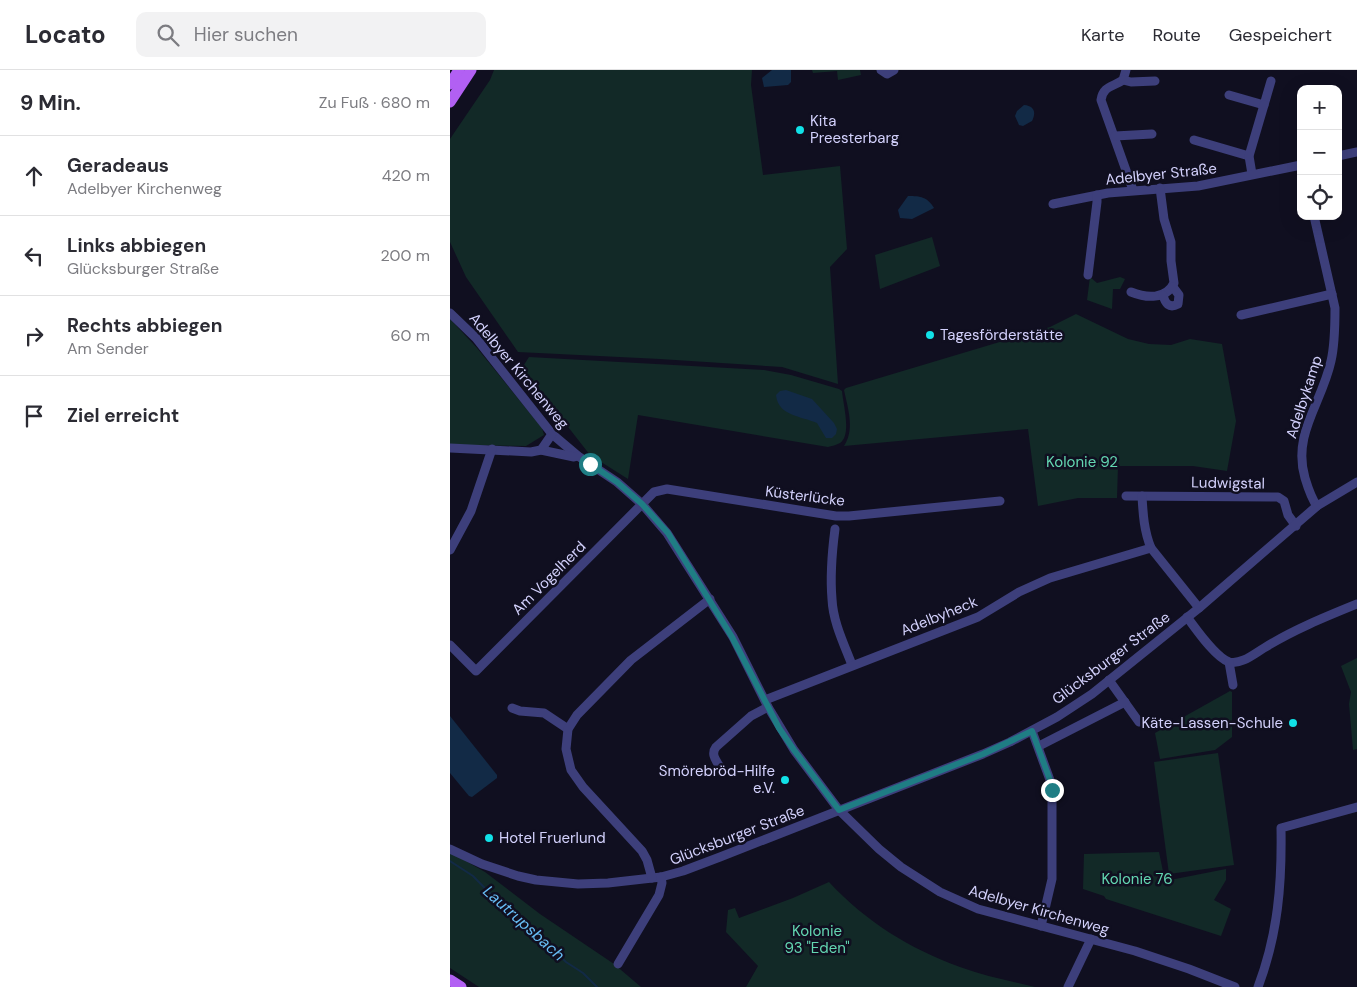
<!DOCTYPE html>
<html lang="de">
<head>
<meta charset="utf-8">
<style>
  :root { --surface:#fff; --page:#f2f2f3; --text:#2b2b33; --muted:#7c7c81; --line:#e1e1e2 }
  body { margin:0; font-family:"DM Sans",sans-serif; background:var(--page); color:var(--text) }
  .controls { position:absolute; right:15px; top:15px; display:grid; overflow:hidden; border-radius:10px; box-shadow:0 5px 20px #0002 }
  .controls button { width:45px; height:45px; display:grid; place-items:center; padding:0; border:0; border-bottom:1px solid var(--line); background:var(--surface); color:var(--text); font:25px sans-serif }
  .stop { position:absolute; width:15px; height:15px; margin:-11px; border:4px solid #1f7d84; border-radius:50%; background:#fff }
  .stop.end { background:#1f7d84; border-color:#fff; box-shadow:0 1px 5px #0008 }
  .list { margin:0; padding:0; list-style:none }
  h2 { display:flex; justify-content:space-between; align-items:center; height:65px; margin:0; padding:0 20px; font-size:21px }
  h2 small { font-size:16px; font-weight:400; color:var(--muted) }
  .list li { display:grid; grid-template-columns:32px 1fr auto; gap:15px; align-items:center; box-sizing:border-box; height:80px; padding:0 20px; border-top:1px solid var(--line) }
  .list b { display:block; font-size:19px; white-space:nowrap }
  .list p { margin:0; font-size:16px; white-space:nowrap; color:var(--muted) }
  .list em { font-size:16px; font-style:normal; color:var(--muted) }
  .icon { flex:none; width:28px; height:28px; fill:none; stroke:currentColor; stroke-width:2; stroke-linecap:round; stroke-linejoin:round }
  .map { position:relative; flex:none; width:907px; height:917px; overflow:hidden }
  header { display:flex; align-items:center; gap:30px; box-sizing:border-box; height:70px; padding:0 25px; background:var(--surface); border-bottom:1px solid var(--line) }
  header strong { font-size:24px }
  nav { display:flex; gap:28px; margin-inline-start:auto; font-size:18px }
  .search { width:350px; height:45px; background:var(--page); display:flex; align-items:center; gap:12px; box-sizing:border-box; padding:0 18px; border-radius:10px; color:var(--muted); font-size:19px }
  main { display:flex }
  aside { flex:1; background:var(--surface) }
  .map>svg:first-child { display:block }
  .green { fill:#122927 }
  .water { fill:#122a46 }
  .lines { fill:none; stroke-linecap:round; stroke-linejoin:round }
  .stream { stroke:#122a46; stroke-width:2 }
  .minor { stroke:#3d3f7b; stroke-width:9 }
  .major { stroke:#b260f3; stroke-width:11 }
  .route { stroke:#1f7d84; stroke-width:6 }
  .poi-dot { fill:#11e1e7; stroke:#100f20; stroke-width:2 }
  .labels { text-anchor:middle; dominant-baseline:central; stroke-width:5; stroke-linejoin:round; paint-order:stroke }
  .poi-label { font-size:15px; fill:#d3d1fc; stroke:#100f20; text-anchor:start }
  .street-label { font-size:15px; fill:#d3d1fc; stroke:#100f20 }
  .park-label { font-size:15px; fill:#63d6b1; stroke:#100f20 }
  .water-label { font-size:16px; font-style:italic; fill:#67bcf4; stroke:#100f20 }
</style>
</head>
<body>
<header>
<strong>Locato</strong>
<div class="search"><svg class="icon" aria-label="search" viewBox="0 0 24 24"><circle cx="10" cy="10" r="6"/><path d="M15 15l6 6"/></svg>Hier suchen</div>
<nav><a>Karte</a><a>Route</a><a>Gespeichert</a></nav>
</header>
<main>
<aside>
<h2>9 Min.<small>Zu Fuß · 680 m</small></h2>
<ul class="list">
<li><svg class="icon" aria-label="ahead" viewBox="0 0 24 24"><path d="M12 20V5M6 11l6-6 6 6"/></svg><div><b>Geradeaus</b><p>Adelbyer Kirchenweg</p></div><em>420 m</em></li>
<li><svg class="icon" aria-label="left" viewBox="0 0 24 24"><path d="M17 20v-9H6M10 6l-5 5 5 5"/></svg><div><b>Links abbiegen</b><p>Glücksburger Straße</p></div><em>200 m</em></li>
<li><svg class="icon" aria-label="right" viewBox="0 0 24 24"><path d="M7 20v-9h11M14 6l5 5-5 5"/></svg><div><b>Rechts abbiegen</b><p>Am Sender</p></div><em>60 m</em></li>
<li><svg class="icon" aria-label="arrive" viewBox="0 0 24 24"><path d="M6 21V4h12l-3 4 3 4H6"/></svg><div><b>Ziel erreicht</b></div></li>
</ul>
</aside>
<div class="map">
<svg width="907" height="917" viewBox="0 0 907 917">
  <rect width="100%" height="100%" fill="#100f20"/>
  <g class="green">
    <path d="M44 0H302L301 15 313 105 390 96 397 179 380 197 388 314 332 297 210 289 68 282 16 207 0 172V69L40 10Z"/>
    <path d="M362 0H410L411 5 388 10 387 1 363 3Z"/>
    <path d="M482 167 490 196 430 219 425 185Z"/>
    <path d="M640 207 647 213 670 207 675 209 670 219H663L662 239 637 230Z"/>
    <path d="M626 244 678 269 699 274 721 275 740 269 772 274 786 351 777 401 743 396H668L667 428H628L588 436 578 359 394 376C405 359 398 339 394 320L396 318 600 257Z"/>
    <path d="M0 249 27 278 92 358 94 365 76 376 0 375Z"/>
    <path d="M79 287 314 300 341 305 389 319 392 321C393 334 402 365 390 373 387 375 381 376 378 377L188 345 178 409 140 385 72 298Z"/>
    <path d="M907 588V679L903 680 899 634 901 622 891 596Z"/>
    <path d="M780 621 782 622V667L765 680 710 689 705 663Z"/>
    <path d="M768 683 784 795 719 804 704 692Z"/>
    <path d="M0 782 35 802 90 844 164 894 191 917H29L0 898Z"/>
    <path d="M709 782 715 811 776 799V810L764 830 781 839 771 866 656 829 654 826 633 819 634 784Z"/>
    <path d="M379 812C415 851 460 879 510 897 534 906 560 911 585 917H296L308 896 276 862 278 840 285 838 289 848 343 828Z"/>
  </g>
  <g class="water">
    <path d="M322 0H341V12L338 15 314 17 312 8Z"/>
    <path d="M574 35C585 36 586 43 582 51L573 56 569 55 565 46 567 41Z"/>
    <path d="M458 126C471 126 477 127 484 138L462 149 450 148 448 140Z"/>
    <path d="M336 320 362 329 384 353 387 359 386 364 382 368H376L367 353C351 346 328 346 326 325L330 321Z"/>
    <path d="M0 646 47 705V708L22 727 19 726 0 703Z"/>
  </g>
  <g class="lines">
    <path class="stream" d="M0 791 23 806 57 841 82 861 100 881 110 886 116 892 133 903 147 917"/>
    <g class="minor">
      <path d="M431 0 437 4 444 0"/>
      <path d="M676 0 673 10C663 17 653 16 651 30L683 120"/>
      <path d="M673 10 681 12 705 11"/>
      <path d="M779 25 814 35 821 11"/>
      <path d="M665 66 702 64"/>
      <path d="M744 70 799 86"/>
      <path d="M888 86 907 82"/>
      <path d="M802 104 799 86 814 35"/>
      <path d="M603 134 658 123 748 116 851 95"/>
      <path d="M864 146 885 238C885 255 885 274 881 291 872 333 842 364 855 408 858 418 861 428 867 436"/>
      <path d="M638 205 647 132V125"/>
      <path d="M681 222C696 228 716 230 724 213L721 191V172L714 149 710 118"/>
      <path d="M713 225C715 233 719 239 728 234L729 225 723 217"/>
      <path d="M0 243 26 268 102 364 128 386 167 412 192 434 217 463 283 567 318 637 344 680 389 740 429 779 451 797 490 822 528 839 685 881 739 899 785 917"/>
      <path d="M791 245 882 224"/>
      <path d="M0 378 81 382 91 380 124 387 128 386"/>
      <path d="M91 380 102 364"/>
      <path d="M676 426 828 427 834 431 838 445 846 456"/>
      <path d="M692 426C693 444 694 461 701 478L749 538"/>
      <path d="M385 459C382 482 380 506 382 529 383 552 394 574 402 595"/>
      <path d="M0 480 21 441 42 379"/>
      <path d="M737 547C746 559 765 587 779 592 791 595 804 584 814 578 843 560 875 547 907 534"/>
      <path d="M0 575 26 601 204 422 217 419 386 446H399L550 431"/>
      <path d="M779 592 783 615"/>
      <path d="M659 610 689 652"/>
      <path d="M315 630 528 547 569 522 600 508 701 478"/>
      <path d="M62 638 70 641 94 643 118 659"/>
      <path d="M582 661 600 710 602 720V809L591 856"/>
      <path d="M589 676 675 632"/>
      <path d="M271 699C267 691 260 685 266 677L301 646 318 637"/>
      <path d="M0 779 32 794 68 806 86 810 128 814 158 813 211 807 233 801 270 787 533 684 560 672 607 647 642 624 749 538 867 436 907 412"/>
      <path d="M202 808 197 790 192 781 133 717 121 700 116 679 118 659 127 645 181 590 260 529"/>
      <path d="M168 894 209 825 212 813 211 807"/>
      <path d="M618 917 641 869"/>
      <path d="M808 917C828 864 832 814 831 758L907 737"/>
    </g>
    <g class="major">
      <path d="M0 14 9 0"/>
      <path d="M0 32 21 0"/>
      <path d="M0 910 11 917"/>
    </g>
  </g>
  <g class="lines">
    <path class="route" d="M140 394 167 412 192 434 218 463 282 567 329 658 344 680 389 740 533 684 582 661 600 710 602 720"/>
  </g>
  <g class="poi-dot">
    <circle cx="350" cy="60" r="5"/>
    <circle cx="480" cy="265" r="5"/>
    <circle cx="843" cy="653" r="5"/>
    <circle cx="335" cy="710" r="5"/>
    <circle cx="39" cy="768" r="5"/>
  </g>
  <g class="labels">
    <g class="poi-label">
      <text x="360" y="51">Kita<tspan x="360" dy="17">Preesterbarg</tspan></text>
      <text x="490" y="265">Tagesförderstätte</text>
      <text x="833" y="653" text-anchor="end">Käte-Lassen-Schule</text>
      <text x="325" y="701" text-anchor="end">Smörebröd-Hilfe<tspan x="325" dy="17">e.V.</tspan></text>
      <text x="49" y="768">Hotel Fruerlund</text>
    </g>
    <g class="street-label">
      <text transform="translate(711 104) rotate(-6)">Adelbyer Straße</text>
      <text transform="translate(69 301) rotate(50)">Adelbyer Kirchenweg</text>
      <text transform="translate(854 327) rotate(-72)">Adelbykamp</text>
      <text transform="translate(778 413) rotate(1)">Ludwigstal</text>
      <text transform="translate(355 426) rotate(7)">Küsterlücke</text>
      <text transform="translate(99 508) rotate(-45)">Am Vogelherd</text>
      <text transform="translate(489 546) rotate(-22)">Adelbyheck</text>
      <text transform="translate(661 588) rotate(-37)">Glücksburger Straße</text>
      <text transform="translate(287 765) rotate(-21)">Glücksburger Straße</text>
      <text transform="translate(589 840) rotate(16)">Adelbyer Kirchenweg</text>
    </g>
    <g class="park-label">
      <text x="632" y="392">Kolonie 92</text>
      <text x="687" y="809">Kolonie 76</text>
      <text x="367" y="861">Kolonie<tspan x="367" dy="17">93 "Eden"</tspan></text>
    </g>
    <g class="water-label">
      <text transform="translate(74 853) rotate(42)">Lautrupsbach</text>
    </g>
  </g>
</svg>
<div class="controls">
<button>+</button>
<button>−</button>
<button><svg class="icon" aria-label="locate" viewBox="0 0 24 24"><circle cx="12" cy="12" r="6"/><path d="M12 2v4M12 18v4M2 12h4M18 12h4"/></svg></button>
</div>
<div class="stop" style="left:140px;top:394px"></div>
<div class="stop end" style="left:602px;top:720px"></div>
</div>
</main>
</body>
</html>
